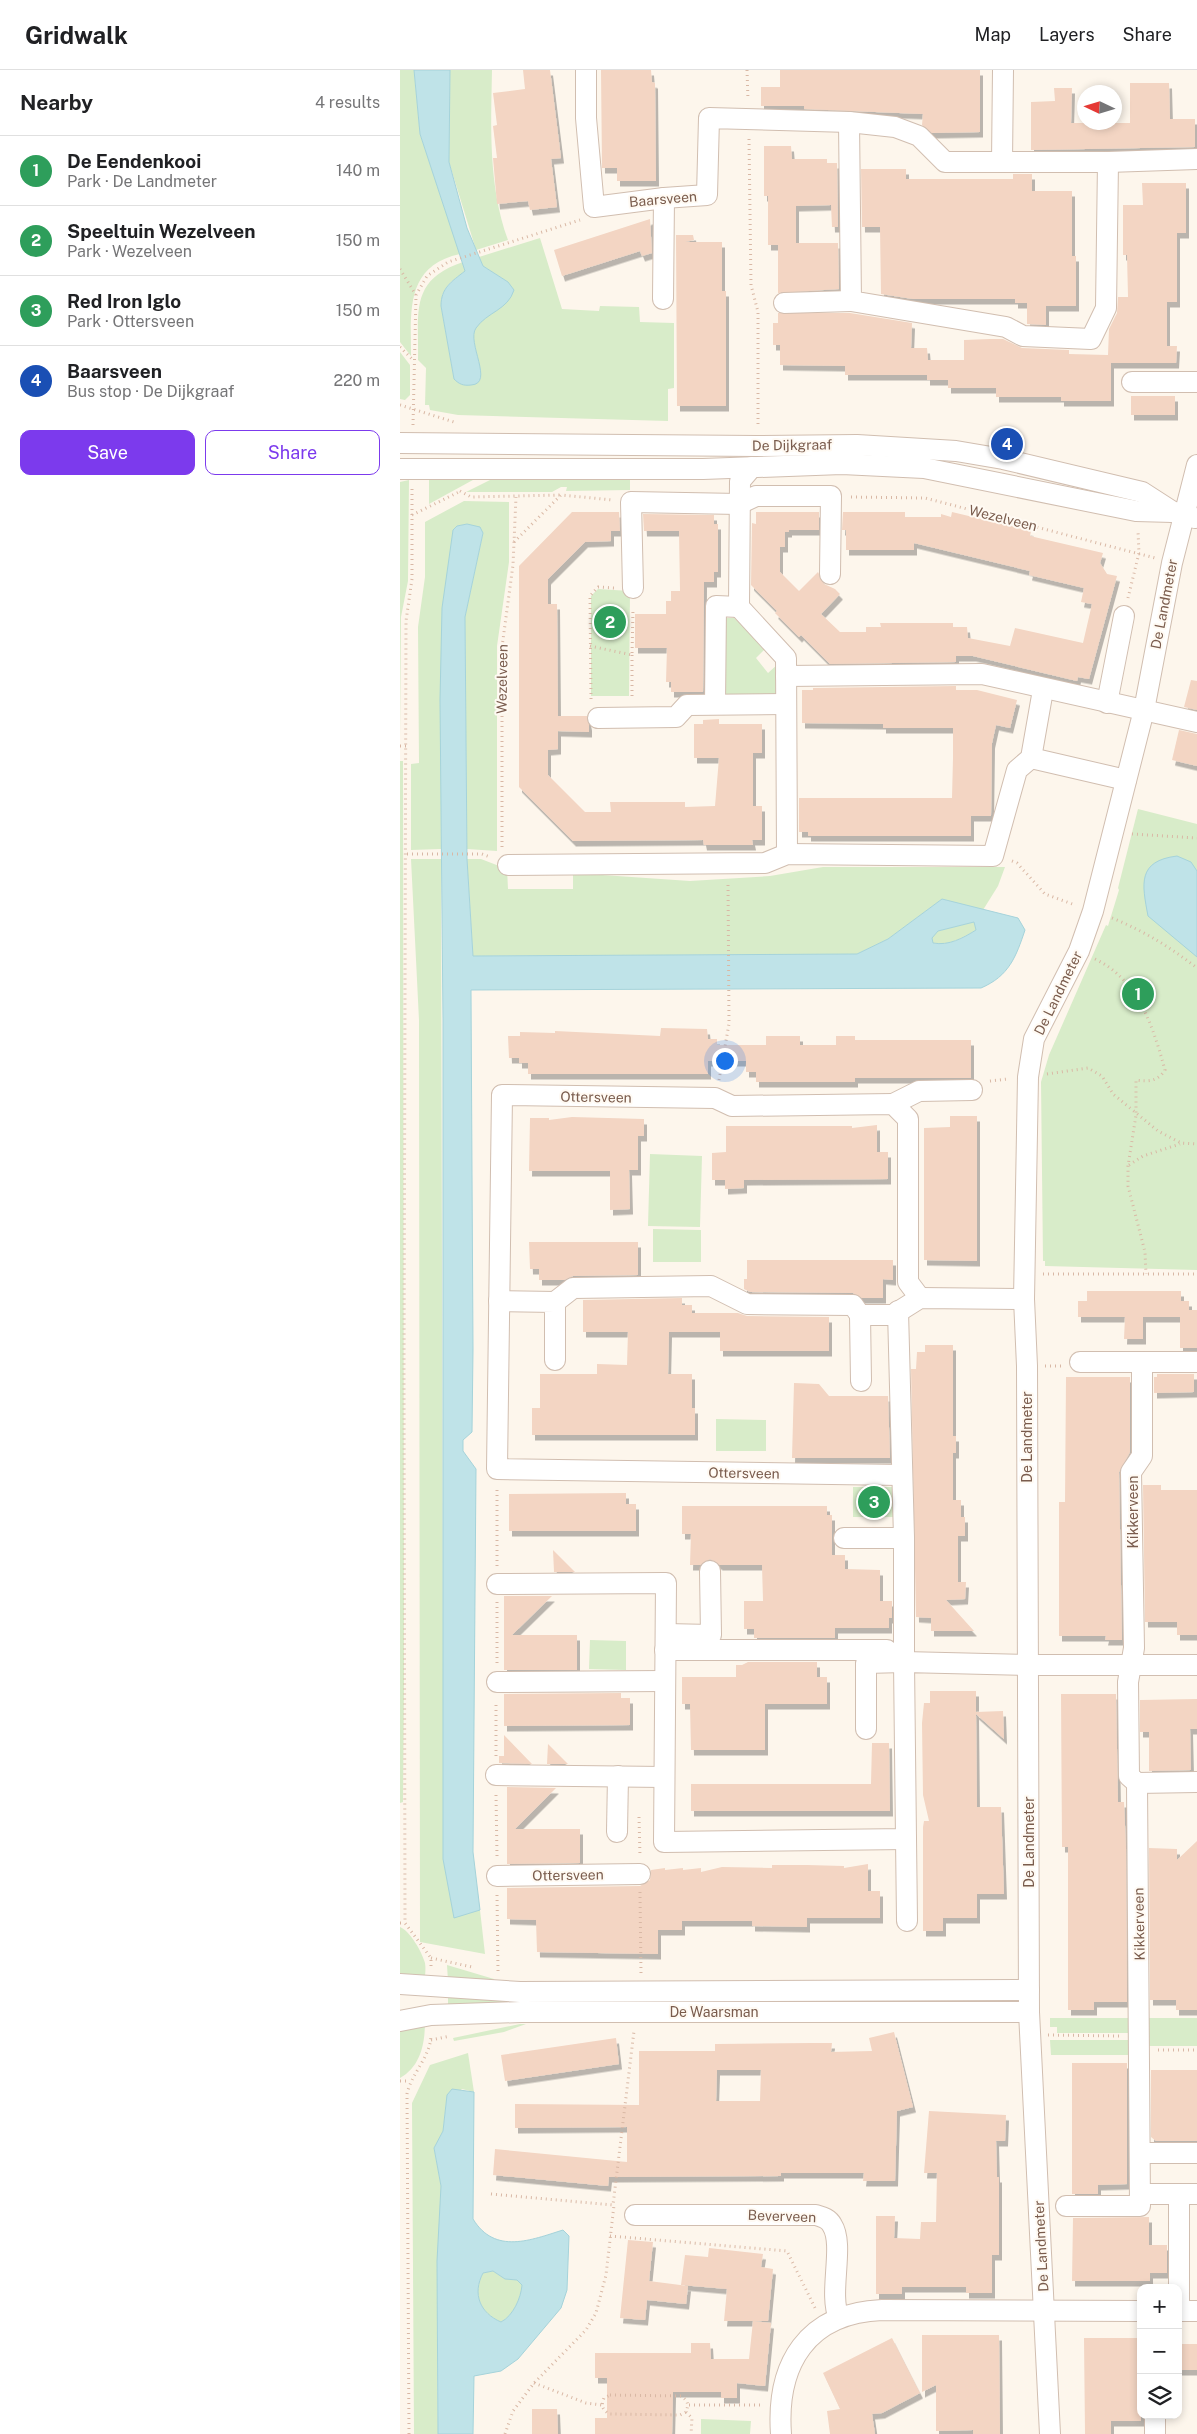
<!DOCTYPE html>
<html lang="en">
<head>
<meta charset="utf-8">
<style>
  :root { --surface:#fff; --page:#f6f6f6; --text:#202124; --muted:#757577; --line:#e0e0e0; --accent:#7c3aed }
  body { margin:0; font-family:"Public Sans",sans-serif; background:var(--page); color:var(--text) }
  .controls { position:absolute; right:15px; bottom:15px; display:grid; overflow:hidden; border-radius:10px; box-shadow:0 2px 8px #0003 }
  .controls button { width:45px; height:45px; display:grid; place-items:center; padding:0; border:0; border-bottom:1px solid var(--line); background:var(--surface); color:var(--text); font:25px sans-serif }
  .compass { position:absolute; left:677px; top:15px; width:45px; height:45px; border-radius:50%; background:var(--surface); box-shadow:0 2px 8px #0003; rotate:274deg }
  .you { position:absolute; left:324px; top:990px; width:18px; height:18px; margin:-12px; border:4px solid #fff; border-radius:50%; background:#1a73e8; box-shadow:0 0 0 8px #1a73e833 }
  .badge { display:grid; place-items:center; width:32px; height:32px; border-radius:50%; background:var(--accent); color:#fff; font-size:16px; font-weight:700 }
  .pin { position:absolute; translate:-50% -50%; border:2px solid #fff; box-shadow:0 1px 5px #0006 }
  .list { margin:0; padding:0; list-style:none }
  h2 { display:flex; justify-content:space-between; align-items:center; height:65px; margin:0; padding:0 20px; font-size:21px }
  h2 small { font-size:16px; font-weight:400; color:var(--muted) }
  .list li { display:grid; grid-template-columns:32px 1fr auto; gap:15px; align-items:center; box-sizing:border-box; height:70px; padding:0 20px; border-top:1px solid var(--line) }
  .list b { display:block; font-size:19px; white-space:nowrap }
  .list p { margin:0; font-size:16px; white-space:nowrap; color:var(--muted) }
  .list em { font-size:16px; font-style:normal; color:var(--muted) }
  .actions { display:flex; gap:10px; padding:15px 20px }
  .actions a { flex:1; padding:11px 0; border:1px solid var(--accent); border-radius:10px; text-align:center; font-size:18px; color:var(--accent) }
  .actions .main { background:var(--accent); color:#fff }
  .icon { flex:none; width:28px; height:28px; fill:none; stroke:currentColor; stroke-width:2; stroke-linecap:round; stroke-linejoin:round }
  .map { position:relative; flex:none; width:797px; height:2364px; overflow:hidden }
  header { display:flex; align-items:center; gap:30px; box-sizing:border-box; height:70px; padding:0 25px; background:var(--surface); border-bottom:1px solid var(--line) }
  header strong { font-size:24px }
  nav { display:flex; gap:28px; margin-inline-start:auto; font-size:18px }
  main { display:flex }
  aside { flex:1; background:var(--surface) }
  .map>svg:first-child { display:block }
  .green { fill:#d8ecc9 }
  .water { fill:#bfe3e8; stroke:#a5d3da; fill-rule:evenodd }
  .building { fill:#f3d5c3; fill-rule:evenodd; filter:url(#shadow) }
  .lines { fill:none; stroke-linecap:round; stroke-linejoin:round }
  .minor-casing { stroke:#d1beb0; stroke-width:22 }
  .path { stroke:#d9b8a5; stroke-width:3; stroke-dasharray:1 4; stroke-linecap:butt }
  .minor { stroke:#fff; stroke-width:20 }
  .labels { text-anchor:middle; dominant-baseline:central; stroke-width:4; stroke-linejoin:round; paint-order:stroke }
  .street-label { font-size:14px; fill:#7a5c4d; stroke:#fffaf3 }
</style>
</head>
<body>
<header>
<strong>Gridwalk</strong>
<nav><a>Map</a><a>Layers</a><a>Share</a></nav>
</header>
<main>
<aside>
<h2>Nearby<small>4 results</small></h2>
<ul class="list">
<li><span class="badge" style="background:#2e9e5b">1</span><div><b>De Eendenkooi</b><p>Park · De Landmeter</p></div><em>140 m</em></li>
<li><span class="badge" style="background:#2e9e5b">2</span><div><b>Speeltuin Wezelveen</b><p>Park · Wezelveen</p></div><em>150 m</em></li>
<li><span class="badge" style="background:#2e9e5b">3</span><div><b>Red Iron Iglo</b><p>Park · Ottersveen</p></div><em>150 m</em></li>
<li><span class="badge" style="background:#1a4fb4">4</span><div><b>Baarsveen</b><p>Bus stop · De Dijkgraaf</p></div><em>220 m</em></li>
</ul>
<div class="actions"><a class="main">Save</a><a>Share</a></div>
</aside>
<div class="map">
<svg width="797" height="2364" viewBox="0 0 797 2364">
  <defs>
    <filter id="shadow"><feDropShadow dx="3" dy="5.5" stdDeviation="0" flood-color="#0004"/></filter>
  </defs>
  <rect width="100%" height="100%" fill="#fdf6ec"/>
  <g class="green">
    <path d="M0 0H14L20 64 60 184C5 196 11 241 11 286L0 272Z"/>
    <path d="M50 0H92C91 57 88 115 108 170L76 180 49 92Z"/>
    <path d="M140 168 162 239 199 241 200 236 239 237 240 252 274 253V318L268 319V351L58 345 30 340 29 335H25L26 298 18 290C19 243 9 210 63 192L65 202C51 211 41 218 41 236L54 309 81 304 73 267 75 259 108 212 83 196 79 187Z"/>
    <path d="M0 282 10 295V325L5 330 0 329Z"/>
    <path d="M82 405 29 434V408Z"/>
    <path d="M96 407 230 408V420L166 421 167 417H161L152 422H66Z"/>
    <path d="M9 410 8 511 1 547 0 669V412Z"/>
    <path d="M64 431 109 432V492L97 576V781L67 779 65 547 83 463 67 454 57 456 42 538 41 779 11 780V694L19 693 18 557 25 507V452Z"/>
    <path d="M198 519 230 521 229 626H191V526Z"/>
    <path d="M321 548H334L366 578 356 588 368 603 378 594V626H322Z"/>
    <path d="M0 691H3L4 1612 3 1732 0 1733Z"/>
    <path d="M738 739 797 754V1200L645 1196V1191H643L641 1012 649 985 706 855 708 856 719 820 718 818Z"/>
    <path d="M11 789H41L43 1615 54 1847 80 1840 85 1884 20 1872 19 950Z"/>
    <path d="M67 789H81L107 799 108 819H173V803L290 811 370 806 423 797H605L598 816 583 840 542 829 488 869 457 884 73 886Z"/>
    <path d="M574 852 576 860C562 868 549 876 533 873L531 868 538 861Z"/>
    <path d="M250 1084 302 1086 300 1157 248 1156Z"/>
    <path d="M253 1159 301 1160V1192H253Z"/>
    <path d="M316 1349 366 1350V1381H316Z"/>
    <rect x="453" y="1417" width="42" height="30"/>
    <path d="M190 1570 226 1571V1600L189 1599Z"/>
    <path d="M0 1857C10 1861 22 1882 25 1893 26 1898 25 1904 25 1909L0 1903Z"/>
    <path d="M47 1895 94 1909 96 1915 48 1911Z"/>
    <path d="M48 1922 234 1929V1935L48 1937Z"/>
    <path d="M650 1948H735V1963H657V1957H650Z"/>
    <rect x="745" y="1948" width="52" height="28"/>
    <path d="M25 1951C25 1973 21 1996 0 2008V1960Z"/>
    <path d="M120 1954H126L104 1962 54 1971 53 1968Z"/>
    <path d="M650 1970H735V1985H651Z"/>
    <path d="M68 1983 74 2022 62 2019 46 2033 43 2061 34 2078 41 2116 37 2263 38 2364H14L12 2033 30 1995Z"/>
    <path d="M93 2201 105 2209 117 2210 122 2215C121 2228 113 2246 101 2252 80 2243 72 2224 83 2203Z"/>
    <path d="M301 2349 351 2351 350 2364H301Z"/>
  </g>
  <g class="water">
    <path d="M14 0H50L49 92 67 158 83 196 108 212 114 220C108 240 87 242 76 258 66 272 95 314 71 315 63 316 59 314 54 309L41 236C41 218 51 212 65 201L20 64Z"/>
    <path d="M67 454 80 457 83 463 65 547 67 789 73 886 457 884 488 869 542 829 618 848 625 860C616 887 609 906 581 918L71 920 73 1279 72 1362 63 1370V1381L76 1399 73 1782 80 1840 54 1848 43 1789V950L40 630 42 538 53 460 57 456ZM574 852 576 860C563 868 549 876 533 873L532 868 538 861Z"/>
    <path d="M777 786 791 792 797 801V887L748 846C742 814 737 791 777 786Z"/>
    <path d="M52 2019 74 2022 73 2149C95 2185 131 2170 163 2160L169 2166 167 2220 161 2238 118 2289 101 2301 74 2306 73 2364H38L37 2191 41 2116 34 2078 43 2061 47 2025ZM93 2201 105 2209 117 2210 122 2215C121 2228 113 2246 101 2252 80 2243 72 2224 83 2203Z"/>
  </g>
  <g class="building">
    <path d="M123 0H150L161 88 151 89 157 137 130 140 128 131 97 134 93 88H97L93 56 97 55 93 23 125 19Z"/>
    <path d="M201 0H251L252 12 255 13 256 111H217V98H202Z"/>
    <path d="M380 0H580V62L532 63 522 55 523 44 404 39V36H361V17H380Z"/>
    <path d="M730 13H769L770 49H795V77L631 80V32L655 31 654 18H672L671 53H730Z"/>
    <path d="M364 76H391L392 89H427V93H437L438 157H432L431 135 396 136V173H438L439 219 378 223V175H368V126H364Z"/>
    <path d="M461 99H506V109H613V104H632V121H672V186H676V236H646V255L627 254V233H615V229H513L481 224 480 157H462Z"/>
    <path d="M742 113H786V163H777V232H767V276H777L776 293H711V331H661V327H596V318H548V310H527V305H445V296L380 295V275H373V253H378V243H450L512 253 511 278H527L528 290H564V270L590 269H603L622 278 669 280V284L708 285 709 259 717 243 718 227H728L727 185H723V135H743Z"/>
    <path d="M250 149 252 183 242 186 240 181 162 206 154 180Z"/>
    <path d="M276 165H293L294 170 285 172H322V221H326V336H277Z"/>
    <rect x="731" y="326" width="44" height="19"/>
    <path d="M172 442H219L220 461H211V471L185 472 148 509V534H157L158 646H187L189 655V662L158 661V679L148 680V705L185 742H211L210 732H285V737L315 736 319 688H294V654H303V650L319 649V654H362V683H353V736H362V770H352L353 775H304L303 770 173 771 119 717V496Z"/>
    <path d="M356 442H419V460H389V462H385V477H380V502L399 521 418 502 424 514 435 519 440 524 421 544 440 562H466V557H481L480 553H553V557H567L568 568 610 576 615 558 683 573 692 534 681 532 684 518 629 505 630 501 514 473V480H446V460H442L443 442H505V447H541V444L551 447 552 442 631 461 630 466 703 483 700 493 707 504 717 506 689 609 678 607 677 611 573 586H556V592L430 594 401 565 399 567 375 543 377 541 351 515 352 453 356 454Z"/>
    <path d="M243 444 314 445V454H318V502H314V512H304L303 622H271V612H266L267 578H235V544H266V531H271V521H280L279 461H244Z"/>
    <path d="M791 610 797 611V640L784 637Z"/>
    <path d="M556 616V620H577L617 630 610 658 596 655 592 673 591 746H571V766H408V762H399V728H552L553 688V658H483V654L402 653V620H413V618Z"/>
    <path d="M779 660 797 664V696L772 690Z"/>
    <path d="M261 958 307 959 308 969H317V975H366V966H400V975H436V966H455V970H571V1008H455V1012H356V1002H346V991H308V1004H128V993H119V988H109L108 966H120V962L155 963V961L260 966Z"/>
    <path d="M550 1046H577V1191L524 1190V1058L550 1057Z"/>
    <path d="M172 1047 244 1049V1066H238V1100H229L230 1139 210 1140V1101H129L130 1048H149V1050Z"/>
    <path d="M477 1055V1082H488V1109L344 1110V1118L325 1119V1110H312V1083L326 1082V1056H452V1058Z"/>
    <path d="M129 1172H238V1205L173 1206 164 1210H139V1199H130Z"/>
    <path d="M347 1190H493V1210L483 1209V1228H462L453 1223 350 1222 344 1219V1209H347Z"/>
    <path d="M687 1221H781V1231H789V1240H797V1278H780V1247H743V1269H724L725 1247H678V1231H687Z"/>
    <path d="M282 1228V1235H292V1243H338L347 1246 429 1247V1281H320V1262H269L268 1304H292V1338H295V1365H132V1338H140V1304H197V1294L227 1295 228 1262H183V1230Z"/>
    <path d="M525 1275H553V1366H556V1383H553V1430H561V1447H565V1466H558V1512H566L565 1529 546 1530 574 1561H531V1548L516 1547 511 1299H516L517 1282H525Z"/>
    <path d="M757 1304H794V1322L754 1323V1307H757Z"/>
    <path d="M666 1307H730V1382L719 1402 722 1570H705L706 1566H659V1432H665Z"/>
    <path d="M394 1313 419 1314 429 1326H488L490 1388H392Z"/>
    <path d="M743 1415H761V1420H797V1565H777V1552H745Z"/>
    <path d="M226 1423V1434H236V1461H109V1424Z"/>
    <path d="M282 1436H427V1445H432V1485H445V1499L480 1500V1531H492V1548H489V1558H435V1568H354V1559H344V1531H363L362 1495H320L310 1489 300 1495H290L291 1464H282Z"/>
    <path d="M153 1480 175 1502H154Z"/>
    <path d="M104 1526H152L112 1565H177V1600H104Z"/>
    <path d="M348 1592H417V1607H427V1634H365V1680H291L290 1634H282V1607H336V1595H342Z"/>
    <path d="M530 1621H576V1642L603 1641 604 1669 576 1644 577 1737H601L604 1824H577V1848H543V1861H523V1757L524 1751H529L523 1725 522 1653 524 1633H530Z"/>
    <path d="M221 1623V1628H230V1655L104 1656V1624Z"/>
    <path d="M661 1624H716L718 1732H724L726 1778 727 1932H694V1940H668V1777H662Z"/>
    <path d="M797 1629V1659H790L791 1700 749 1701V1662H740V1630Z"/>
    <path d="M104 1665 132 1694 99 1693V1686H104Z"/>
    <path d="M472 1673H489L490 1741H291V1714H471Z"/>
    <path d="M148 1674 168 1694H147Z"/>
    <path d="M107 1717 156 1718 115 1759H180V1793L107 1794Z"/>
    <path d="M797 1771V1940H776V1930H750L749 1778 777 1779V1790Z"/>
    <path d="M468 1794V1821H480V1848H407V1857L352 1856V1851H282V1860H258V1884L137 1882 136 1850 107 1849V1818L240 1816 250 1810 251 1800 265 1798V1800L283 1798V1800L301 1798V1802L322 1797 372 1798V1795H407L444 1796V1798Z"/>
    <path d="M494 1962 513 2037 497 2041 495 2111H463L464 2103H381V2106L209 2107 208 2116 93 2105 95 2079 227 2092V2057L115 2058V2034L239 2035V1981H315V1974L412 1973H432L431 1982 472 1981 469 1968ZM317 2000H361L360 2031H316Z"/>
    <path d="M216 1968 219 1994 105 2011 101 1985Z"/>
    <path d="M672 1993H727V2114L698 2115V2124H672Z"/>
    <path d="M751 2000H797V2071H756L751 2067Z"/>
    <path d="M529 2041 606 2045 605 2071H596L597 2107H599V2185H592V2223H566V2217H502V2224H476V2146H495L494 2168 520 2169 521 2152H536L537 2103H524Z"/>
    <path d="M749 2147V2175H767V2203H750V2211H672L673 2148Z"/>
    <path d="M228 2170 253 2172 249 2211 288 2216 286 2234 247 2230 245 2250 220 2248Z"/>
    <path d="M309 2178 363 2184 361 2197 373 2199 368 2251H324L327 2219 281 2215 285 2185 308 2187Z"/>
    <path d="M353 2251 371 2253 365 2316 337 2313V2328H321V2322H273L272 2364H195V2348H207V2308H195V2283H291V2273H310L311 2289H349Z"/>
    <path d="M522 2265H599L600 2364H573V2360L536 2361V2315L522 2322Z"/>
    <path d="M492 2268 520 2323 482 2343 472 2344 475 2364H430L427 2341 440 2339 423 2303Z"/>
    <path d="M684 2268H741V2351H711V2364H685Z"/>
    <rect x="778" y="2274" width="19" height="26"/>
    <path d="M132 2339H157L158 2364H132Z"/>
  </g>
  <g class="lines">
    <g class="minor-casing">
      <g id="minor">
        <path d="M186 0V48L194 137 264 128 307 125 309 48 449 52 495 57 519 66 545 92H708L797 89"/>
        <path d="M449 52 451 231 606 257 623 266 691 269 706 238 708 92"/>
        <path d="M602 92 603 0"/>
        <path d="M263 229 264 128"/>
        <path d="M384 233 451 231"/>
        <path d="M732 312H797"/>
        <path d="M0 373 357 376 457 375 556 381 603 389 742 422 773 442"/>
        <path d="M352 397 340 411 339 537 386 588 387 784"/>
        <path d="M0 399H303L442 394 524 398 736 441 773 442 795 448"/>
        <path d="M233 518 231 432 339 434 356 426H431L430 504"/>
        <path d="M386 606 582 604 797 652"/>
        <path d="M707 633 724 546"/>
        <path d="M315 634 316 536 339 537"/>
        <path d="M198 648 276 647 287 635 386 634"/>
        <path d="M631 688 726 710"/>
        <path d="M108 795 365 793 387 784 593 786 617 700 631 688 643 620"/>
        <path d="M493 1034 519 1021 572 1020"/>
        <path d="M99 1231 155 1232V1290"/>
        <path d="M155 1232 173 1218 311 1216 347 1234 453 1235 460 1245"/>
        <path d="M498 1241 504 1468"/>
        <path d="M680 1292H797"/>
        <path d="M742 1292V1386L731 1402 734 1578 728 1612 729 1706 737 1713 797 1712"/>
        <path d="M461 1311 460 1245H493L520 1228 624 1229"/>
        <path d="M501 1405 97 1399 102 1025 315 1028 332 1036 493 1034 508 1049V1212L520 1228"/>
        <path d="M444 1468H504V1592L466 1593V1659"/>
        <path d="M97 1514 266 1513 264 1772 506 1769 504 1592 628 1595H797"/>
        <path d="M266 1564 311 1565 310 1501"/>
        <path d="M265 1580H487"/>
        <path d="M97 1612 265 1611"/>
        <path d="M96 1705 264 1707"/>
        <path d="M217 1762 218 1706"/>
        <path d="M506 1769 507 1851"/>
        <path d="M97 1806 240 1804"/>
        <path d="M0 1914 120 1922 629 1920"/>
        <path d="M0 1951 31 1945 121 1942H629"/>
        <path d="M740 2083H797"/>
        <path d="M740 2124H797"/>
        <path d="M666 2136H740L737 1713"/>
        <path d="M235 2145H416C423 2147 429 2149 432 2155 445 2175 428 2223 439 2248"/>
        <path d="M778 2241H797"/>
        <path d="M779 2241V2124"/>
        <path d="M755 2345V2364"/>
        <path d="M381 2364C376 2294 407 2243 482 2240L741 2241"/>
        <path d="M650 2364 629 1942 627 1296 624 1229 628 1007 634 969 679 881 693 841 744 640 772 493 797 395"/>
      </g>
    </g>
    <g class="path">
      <path d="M347 0 348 30"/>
      <path d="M349 69 351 215 358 242V357"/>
      <path d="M0 199 16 225"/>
      <path d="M0 277 14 291"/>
      <path d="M0 335 54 352"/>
      <path d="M13 355 16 225 27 206 48 192 180 150"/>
      <path d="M12 419V509L6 551 4 1302 5 1853 31 1888V1896"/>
      <path d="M60 421 71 427 161 425"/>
      <path d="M451 427 525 428 755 488"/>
      <path d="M12 445 61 421"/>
      <path d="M114 472 161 425 213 430"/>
      <path d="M728 528 739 483 738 461"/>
      <path d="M190 576 232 585 233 538"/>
      <path d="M232 585V628"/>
      <path d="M191 629 190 526 198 517 214 518"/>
      <path d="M0 676H7"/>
      <path d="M732 764 797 768"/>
      <path d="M102 777V577L113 495 116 427"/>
      <path d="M7 784H82L90 787"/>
      <path d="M612 791 617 793 645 824 675 835"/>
      <path d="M712 848C744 861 770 877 797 898"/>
      <path d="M695 889C739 910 753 957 765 1000 758 1011 749 1012 736 1010V1045L728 1096V1116L745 1182 746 1204"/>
      <path d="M647 1004 688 998 702 1006 713 1024 758 1061 781 1073 797 1074"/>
      <path d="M319 1010 329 954 328 813"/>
      <path d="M590 1011 608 1009"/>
      <path d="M729 1095 743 1086 780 1074"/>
      <path d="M643 1204H797"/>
      <path d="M645 1296H661"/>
      <path d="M97 1496V1417"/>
      <path d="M97 1593V1532"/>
      <path d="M96 1686V1632"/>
      <path d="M96 1725 97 1786"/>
      <path d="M239 1747 240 1786"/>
      <path d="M240 1822 241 1904"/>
      <path d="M97 1825 98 1901"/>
      <path d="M0 1853H5"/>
      <path d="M31 1888 72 1897"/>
      <path d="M648 1965 720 1966"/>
      <path d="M31 1970 50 1966"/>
      <path d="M758 1980H797"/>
      <path d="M0 2011H9"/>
      <path d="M91 2124 213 2135 234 1961"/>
      <path d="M210 2166 387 2181 415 2238"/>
      <path d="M134 2313 186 2333 202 2335"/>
      <path d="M210 2325 281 2326C288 2331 289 2334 286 2342L280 2345 209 2344C202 2339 201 2336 204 2328Z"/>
      <path d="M289 2335H363"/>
      <path d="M286 2342 292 2348 291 2364"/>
      <path d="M9 2364 7 2024C11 2004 31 1986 31 1965"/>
      <path d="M105 2364 113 2341 134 2313 186 2260 196 2243 206 2205 214 2135"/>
    </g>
    <use href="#minor" class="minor"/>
  </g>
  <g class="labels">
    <g class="street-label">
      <text transform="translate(263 129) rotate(-5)">Baarsveen</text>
      <text transform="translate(392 375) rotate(-1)">De Dijkgraaf</text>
      <text transform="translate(603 448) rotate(14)">Wezelveen</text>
      <text transform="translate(764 534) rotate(-79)">De Landmeter</text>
      <text transform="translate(102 609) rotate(-89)">Wezelveen</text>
      <text transform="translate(658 923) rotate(-64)">De Landmeter</text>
      <text transform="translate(196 1027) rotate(1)">Ottersveen</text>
      <text transform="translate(627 1367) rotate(-90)">De Landmeter</text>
      <text transform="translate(344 1403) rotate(1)">Ottersveen</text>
      <text transform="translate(733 1442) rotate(-90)">Kikkerveen</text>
      <text transform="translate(629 1772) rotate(-90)">De Landmeter</text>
      <text transform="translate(168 1805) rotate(-1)">Ottersveen</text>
      <text transform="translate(739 1854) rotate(-91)">Kikkerveen</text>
      <text x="314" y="1942">De Waarsman</text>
      <text transform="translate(382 2146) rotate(2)">Beverveen</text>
      <text transform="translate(641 2176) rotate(-93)">De Landmeter</text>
    </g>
  </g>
</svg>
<div class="controls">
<button>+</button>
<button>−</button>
<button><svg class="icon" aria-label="layers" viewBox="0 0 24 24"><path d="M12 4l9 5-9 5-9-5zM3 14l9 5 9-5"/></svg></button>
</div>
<svg class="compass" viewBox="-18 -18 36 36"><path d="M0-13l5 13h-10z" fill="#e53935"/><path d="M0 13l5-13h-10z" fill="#757577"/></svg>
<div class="you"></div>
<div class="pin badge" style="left:738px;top:924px;background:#2e9e5b">1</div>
<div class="pin badge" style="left:210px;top:552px;background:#2e9e5b">2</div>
<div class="pin badge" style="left:474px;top:1432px;background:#2e9e5b">3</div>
<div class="pin badge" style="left:607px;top:374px;background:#1a4fb4">4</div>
</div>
</main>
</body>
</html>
